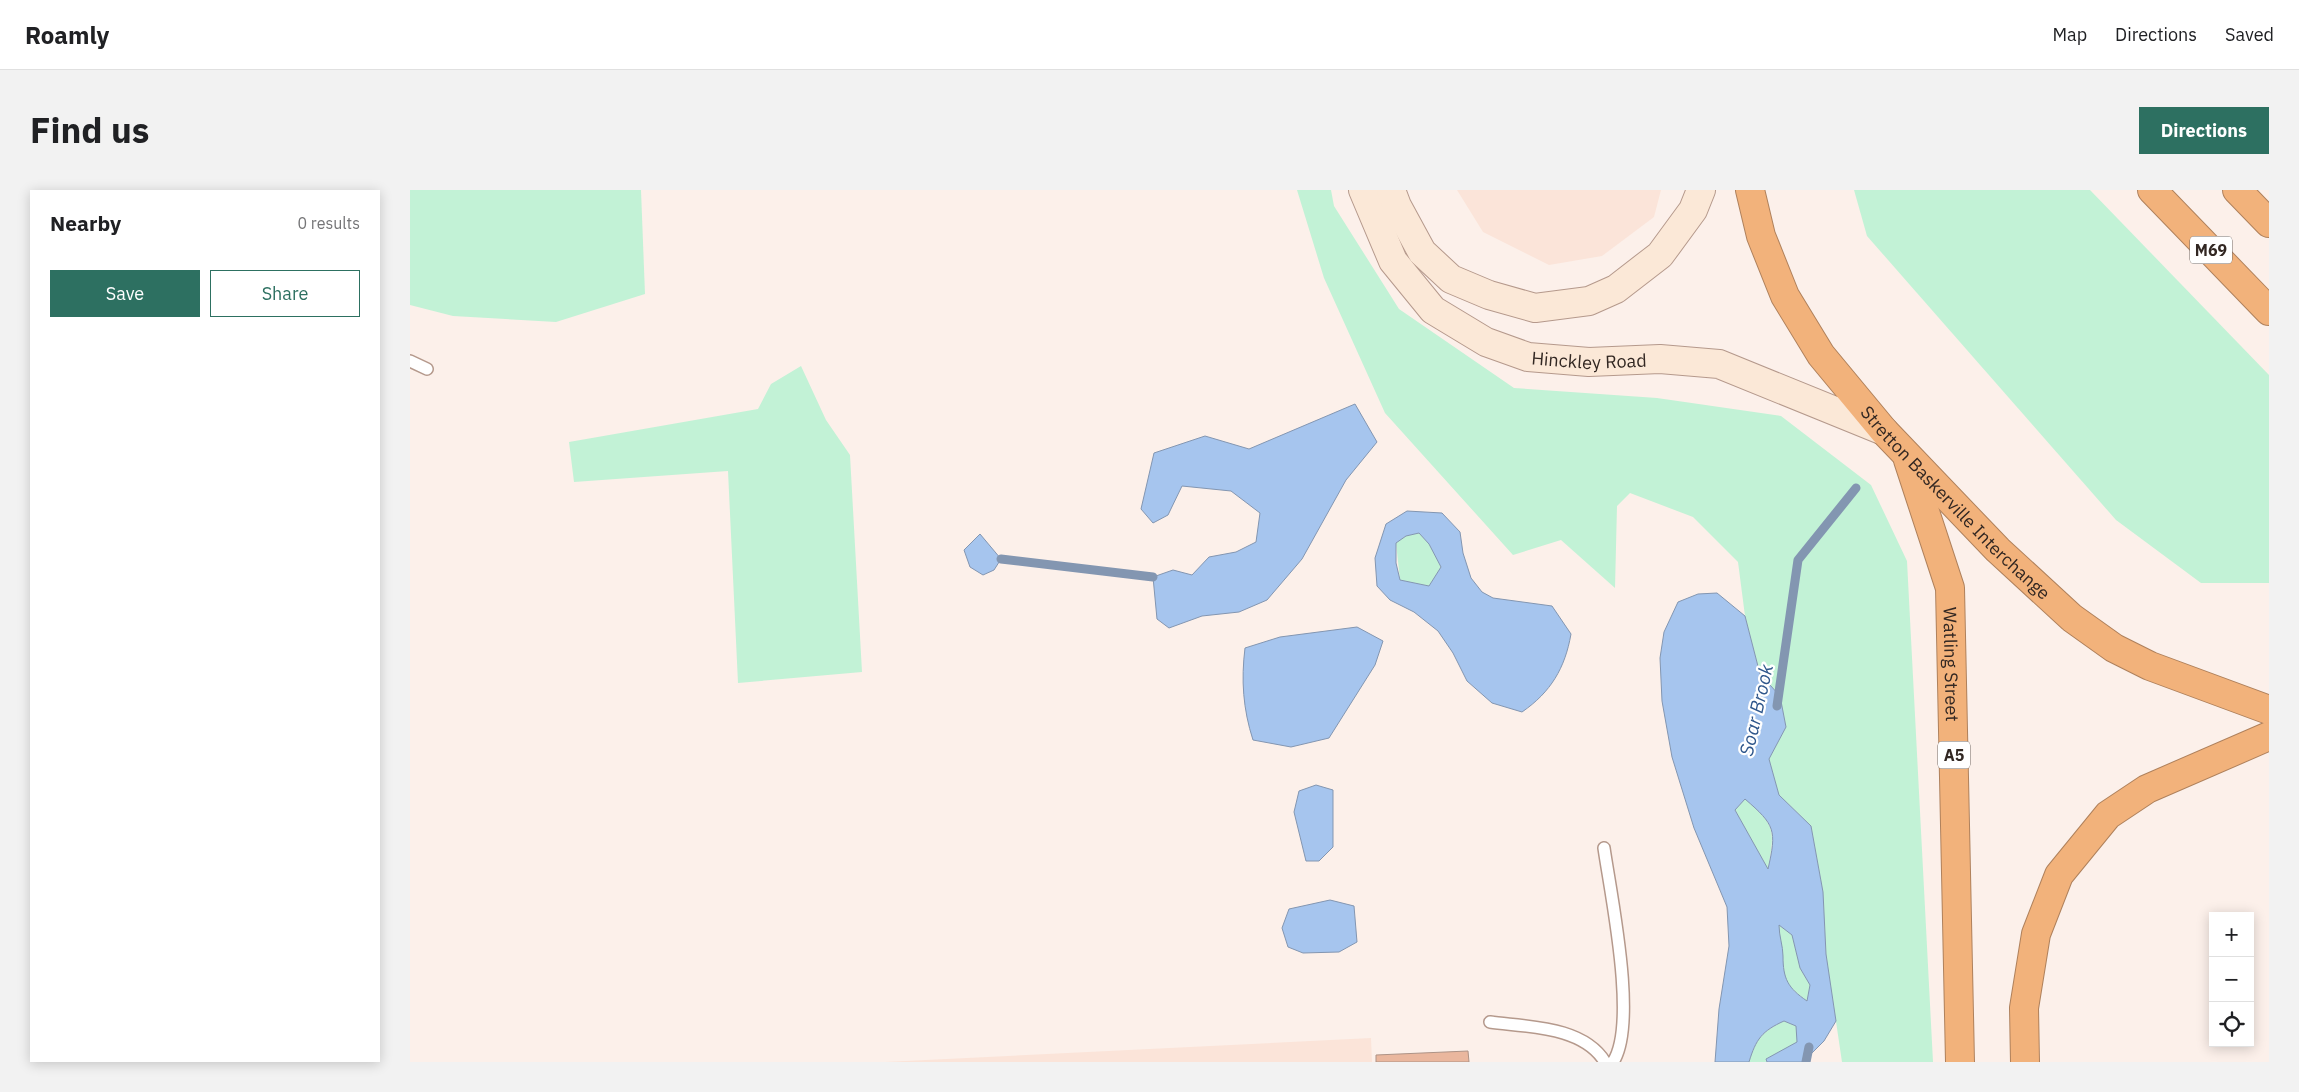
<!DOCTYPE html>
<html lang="en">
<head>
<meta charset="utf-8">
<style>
  :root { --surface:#fff; --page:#f2f2f2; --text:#202124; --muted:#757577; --line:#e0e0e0; --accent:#2d7061 }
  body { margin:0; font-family:"IBM Plex Sans",sans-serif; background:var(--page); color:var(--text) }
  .controls { position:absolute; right:15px; bottom:15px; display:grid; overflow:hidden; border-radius:0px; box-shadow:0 2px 12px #0003 }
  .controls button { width:45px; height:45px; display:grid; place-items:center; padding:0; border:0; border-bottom:1px solid var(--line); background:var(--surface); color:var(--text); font:25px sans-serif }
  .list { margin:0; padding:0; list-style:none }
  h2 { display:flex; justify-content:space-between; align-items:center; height:65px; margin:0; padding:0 20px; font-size:21px }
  h2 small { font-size:16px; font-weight:400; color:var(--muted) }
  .actions { display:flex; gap:10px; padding:15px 20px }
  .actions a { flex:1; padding:11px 0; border:1px solid var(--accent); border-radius:0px; text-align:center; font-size:18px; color:var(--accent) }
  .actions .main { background:var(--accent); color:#fff }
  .icon { flex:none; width:28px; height:28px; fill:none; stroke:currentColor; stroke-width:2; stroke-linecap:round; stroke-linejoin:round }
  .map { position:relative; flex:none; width:1859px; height:872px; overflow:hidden; border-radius:0px }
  header { display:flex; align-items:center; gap:30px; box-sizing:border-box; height:70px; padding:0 25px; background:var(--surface); border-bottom:1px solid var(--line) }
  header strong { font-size:24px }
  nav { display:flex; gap:28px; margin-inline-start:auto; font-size:18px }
  .intro { display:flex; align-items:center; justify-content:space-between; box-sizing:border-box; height:120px; padding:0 30px }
  h1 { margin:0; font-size:35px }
  .button { padding:12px 22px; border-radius:0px; background:var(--accent); color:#fff; font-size:18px; font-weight:700 }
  main { display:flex; gap:30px; padding:0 30px }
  aside { flex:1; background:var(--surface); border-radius:0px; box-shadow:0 2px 12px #0003 }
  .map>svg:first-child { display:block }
  .built { fill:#fbe4d9 }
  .green { fill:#c2f2d6 }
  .water { fill:#a6c5ee; stroke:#8396b1; fill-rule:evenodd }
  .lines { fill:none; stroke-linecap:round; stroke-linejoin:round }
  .stream { stroke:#8396b1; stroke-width:9 }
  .building { fill:#eab79e; stroke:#ae9386 }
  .lane-casing { stroke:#b5998c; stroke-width:14 }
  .secondary-casing { stroke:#b5998c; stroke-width:30 }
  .highway-casing { stroke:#af815c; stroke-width:30 }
  .lane { stroke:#fff; stroke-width:11 }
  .secondary { stroke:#fbe8d7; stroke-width:28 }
  .highway { stroke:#f2b27b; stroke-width:28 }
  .labels { text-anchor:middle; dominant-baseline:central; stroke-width:4.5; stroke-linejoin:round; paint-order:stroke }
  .shield { fill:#fff; stroke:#706864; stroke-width:1 }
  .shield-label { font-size:16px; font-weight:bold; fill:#322722 }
  .street-label { font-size:18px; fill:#322722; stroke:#fff }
  .water-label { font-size:19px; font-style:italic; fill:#2e568b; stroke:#fff }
</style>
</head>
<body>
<header>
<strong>Roamly</strong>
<nav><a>Map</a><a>Directions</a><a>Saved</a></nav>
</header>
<div class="intro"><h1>Find us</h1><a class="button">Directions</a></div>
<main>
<aside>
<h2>Nearby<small>0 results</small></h2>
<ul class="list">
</ul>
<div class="actions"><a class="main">Save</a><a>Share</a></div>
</aside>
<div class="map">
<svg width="1859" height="872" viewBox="0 0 1859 872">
  <rect width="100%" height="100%" fill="#fcf0ea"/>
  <g class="built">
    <path d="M1047 0H1251L1244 27 1192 66 1139 75 1073 42Z"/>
    <path d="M961 848 962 872H475Z"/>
  </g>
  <g class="green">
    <path d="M0 0H231L235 104 146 132 43 126 0 115Z"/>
    <path d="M887 0H921L924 16 989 119 1104 198 1247 208 1371 226 1461 295 1497 371 1523 872H1432L1416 764 1413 702 1401 636 1369 605 1359 569 1376 537 1370 506 1350 484 1335 426 1328 372 1283 327 1220 303 1207 316 1205 398 1151 350 1103 365 975 223 914 88Z"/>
    <path d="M1444 0H1680L1859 185V393H1791L1706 330 1457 46Z"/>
    <path d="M391 176 416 230 440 265 452 482 328 493 318 281 164 292 159 252 348 219 361 194Z"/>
    <path d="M1009 343 1019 354 1031 377 1019 396 990 390 986 353 996 346Z"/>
    <path d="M1335 609C1366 636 1365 640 1358 679L1325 620Z"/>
    <path d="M1369 735 1382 745 1390 778 1400 795 1397 811C1377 796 1373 791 1373 766 1372 756 1369 745 1369 735Z"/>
    <path d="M1374 831 1386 836 1388 852 1356 869 1357 872H1339C1346 849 1352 842 1374 831Z"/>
  </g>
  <g class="water">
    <path d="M945 214 967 252 936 290 892 369 857 410 829 422 792 426 759 438 747 429 743 387 763 380 782 385 799 367 826 362 846 352 850 323 821 301 772 296 758 325 743 333 731 319 744 263 795 246 839 259Z"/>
    <path d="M997 321 1032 323 1050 342 1053 363 1061 388 1072 402 1083 408 1142 416 1161 444C1155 478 1141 502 1112 522L1082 513 1057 491 1043 463 1028 441 1004 422 980 410 967 396 965 368 976 334ZM1009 343 1019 354 1031 377 1019 396 990 390 986 373V353L996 346Z"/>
    <path d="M570 344 591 369 584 380 573 385 560 377 554 360Z"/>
    <path d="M1307 403 1335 426 1350 484 1370 506 1376 537 1359 569 1369 605 1401 636 1413 702 1416 764 1426 831 1414 851 1393 872H1357L1356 869 1387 852 1386 836 1374 831C1352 841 1346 849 1339 872H1305L1309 819 1319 756 1317 717 1284 638 1262 567 1252 511 1250 468 1254 442 1268 412 1288 404ZM1335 609C1365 635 1367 640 1358 679L1325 620ZM1369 735 1382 745 1390 778 1400 795 1397 811C1378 798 1373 789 1373 766 1373 756 1369 746 1369 735Z"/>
    <path d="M947 437 973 451 965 475 919 548 881 557 843 550C833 519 831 490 835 458L870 447Z"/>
    <path d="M906 595 923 600V657L909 671H896L884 622 889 601Z"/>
    <path d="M920 710 944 716 947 752 929 762 893 763 878 757 872 738 879 719Z"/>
  </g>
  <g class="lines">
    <g class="stream">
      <path d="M591 369 743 387"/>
      <path d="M1367 516 1388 370 1446 298"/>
      <path d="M1396 872 1399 857"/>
    </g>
  </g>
  <path class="building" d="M1058 861 1059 872H966V865Z"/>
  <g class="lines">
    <g class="lane-casing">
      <g id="lane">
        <path d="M0 171 17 179"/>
        <path d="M1194 658C1201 706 1228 834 1203 872"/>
        <path d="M1080 832C1117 837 1173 836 1195 872"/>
      </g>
    </g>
    <g class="secondary-casing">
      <g id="secondary">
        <path id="s1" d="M953 0 983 71 1023 120 1076 152 1118 167 1179 172 1250 169 1309 174 1474 241"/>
        <path d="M981 0 987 16 1012 62 1041 89 1079 105 1125 118 1179 111 1206 99 1250 65 1283 20 1291 0"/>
      </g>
    </g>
    <g class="highway-casing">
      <g id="highway">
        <path id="s2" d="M1340 0 1351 46 1375 106 1411 165 1474 241 1588 360 1662 428 1704 458 1740 476 1859 520"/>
        <path d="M1742 0 1859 121"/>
        <path d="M1827 0 1859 33"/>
        <path id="s3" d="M1498 270 1540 398 1550 872"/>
        <path d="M1615 872 1614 818 1626 744 1649 685 1698 625 1737 599 1859 546"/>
      </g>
    </g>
    <use href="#lane" class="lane"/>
    <use href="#secondary" class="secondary"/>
    <use href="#highway" class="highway"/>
  </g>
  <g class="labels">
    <g class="shield">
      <rect x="1780" y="46.5" width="42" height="27" rx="4"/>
      <rect x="1528" y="551.5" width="32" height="27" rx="4"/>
    </g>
    <g class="shield-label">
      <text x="1801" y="60">M69</text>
      <text x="1544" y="565">A5</text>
    </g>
    <g class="street-label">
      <text stroke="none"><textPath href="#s1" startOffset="308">Hinckley Road</textPath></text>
      <text stroke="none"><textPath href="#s2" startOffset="381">Stretton Baskerville Interchange</textPath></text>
      <text stroke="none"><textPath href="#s3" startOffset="211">Watling Street</textPath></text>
    </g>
    <g class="water-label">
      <text transform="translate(1346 520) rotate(-77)">Soar Brook</text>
    </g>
  </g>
</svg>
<div class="controls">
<button>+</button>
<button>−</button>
<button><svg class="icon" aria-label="locate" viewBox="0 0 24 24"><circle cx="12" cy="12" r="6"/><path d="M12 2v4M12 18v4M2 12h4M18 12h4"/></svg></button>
</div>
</div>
</main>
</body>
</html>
